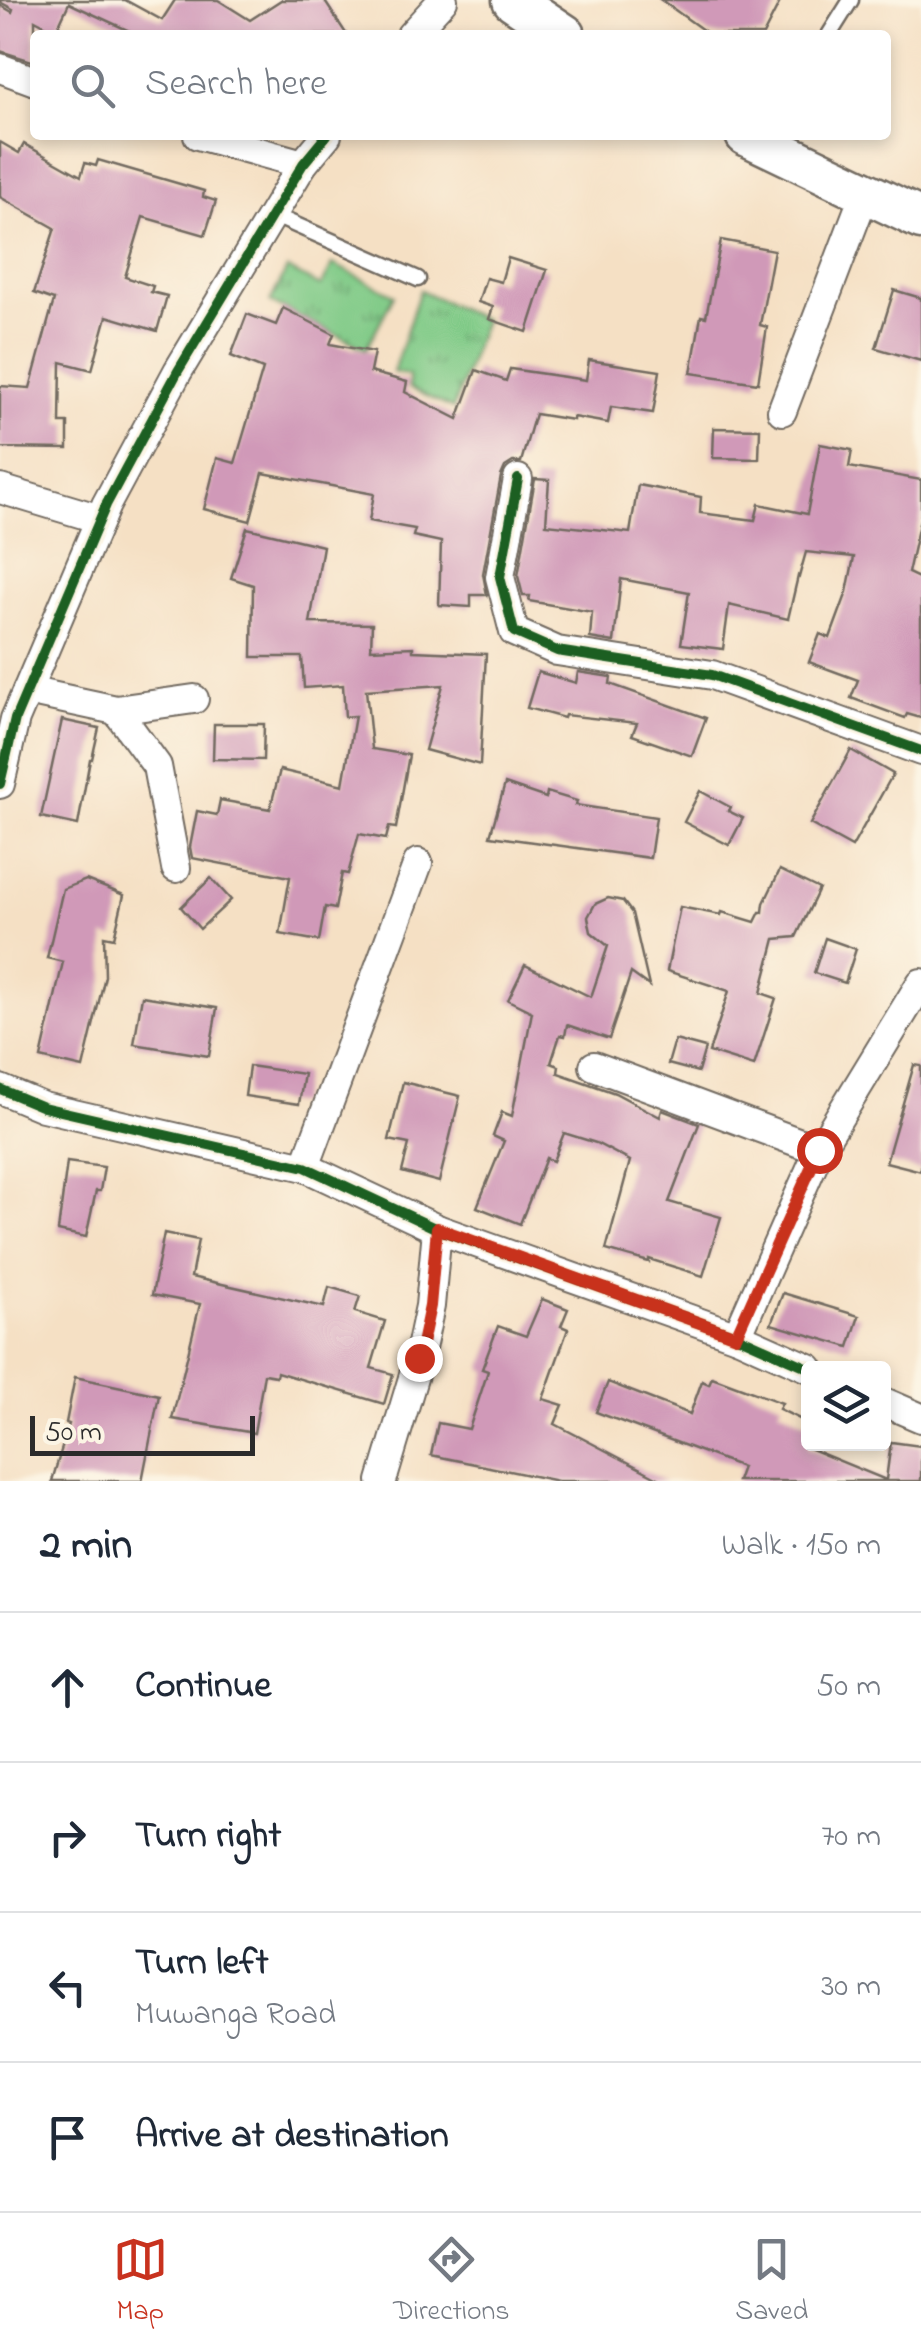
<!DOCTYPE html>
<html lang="en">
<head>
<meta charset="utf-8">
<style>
  :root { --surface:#fff; --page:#f2f2f3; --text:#1f2937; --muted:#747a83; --line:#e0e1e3; --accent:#c8321e }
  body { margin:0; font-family:"Indie Flower",sans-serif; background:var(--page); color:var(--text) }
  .controls { position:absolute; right:30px; bottom:30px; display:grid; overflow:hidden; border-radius:10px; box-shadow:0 5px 15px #0003 }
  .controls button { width:90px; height:90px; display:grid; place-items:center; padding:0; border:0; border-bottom:2px solid var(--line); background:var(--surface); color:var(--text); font:50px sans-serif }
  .scale { position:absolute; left:30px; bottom:25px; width:225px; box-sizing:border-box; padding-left:10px; border:5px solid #2b2b2b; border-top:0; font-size:28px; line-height:35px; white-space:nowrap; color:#2b2b2b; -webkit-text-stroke:8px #fcf5e5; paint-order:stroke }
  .stop { position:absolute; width:30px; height:30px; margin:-22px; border:8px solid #c8321e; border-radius:50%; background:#fff }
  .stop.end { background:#c8321e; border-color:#fff; box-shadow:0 2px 10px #0008 }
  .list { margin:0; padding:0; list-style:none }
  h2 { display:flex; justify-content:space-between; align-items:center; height:130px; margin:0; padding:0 40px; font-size:42px }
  h2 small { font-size:32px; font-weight:400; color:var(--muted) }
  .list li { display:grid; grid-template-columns:65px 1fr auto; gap:30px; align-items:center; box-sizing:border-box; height:150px; padding:0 40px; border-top:2px solid var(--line) }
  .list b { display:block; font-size:38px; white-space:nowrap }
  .list p { margin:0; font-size:32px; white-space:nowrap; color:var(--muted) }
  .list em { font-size:32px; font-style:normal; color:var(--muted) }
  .icon { flex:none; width:55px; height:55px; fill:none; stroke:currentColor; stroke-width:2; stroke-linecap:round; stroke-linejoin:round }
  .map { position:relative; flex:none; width:921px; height:1481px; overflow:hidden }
  .search { position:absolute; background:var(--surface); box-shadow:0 5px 15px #0003; left:30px; right:30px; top:30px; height:110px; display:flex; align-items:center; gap:25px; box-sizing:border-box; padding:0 35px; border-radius:10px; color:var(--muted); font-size:38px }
  .sheet { height:730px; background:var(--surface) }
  nav { display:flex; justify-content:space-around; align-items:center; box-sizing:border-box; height:140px; border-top:2px solid var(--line); background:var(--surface); font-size:28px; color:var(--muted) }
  nav a { display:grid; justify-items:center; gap:5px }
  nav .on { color:var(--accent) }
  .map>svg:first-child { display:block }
  .grass { fill:url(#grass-tufts); stroke:#567a59; stroke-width:2.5 }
  .building { fill:#d099b8 }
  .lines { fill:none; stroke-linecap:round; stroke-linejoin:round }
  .service-casing { stroke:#726a61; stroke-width:19 }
  .minor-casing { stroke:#726a61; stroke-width:32 }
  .secondary-casing { stroke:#726a61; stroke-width:45 }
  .service { stroke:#fff; stroke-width:14 }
  .minor { stroke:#fff; stroke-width:28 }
  .secondary { stroke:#fff; stroke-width:40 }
  .cycleway-casing { stroke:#fcf5e5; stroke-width:16 }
  .cycleway { stroke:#1b5e20; stroke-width:10 }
  .route { stroke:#c8321e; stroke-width:12 }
</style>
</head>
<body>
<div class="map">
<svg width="921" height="1481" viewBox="0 0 921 1481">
  <defs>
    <pattern id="grass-tufts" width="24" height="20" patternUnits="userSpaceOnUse" patternTransform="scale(2.5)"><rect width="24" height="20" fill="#80ca87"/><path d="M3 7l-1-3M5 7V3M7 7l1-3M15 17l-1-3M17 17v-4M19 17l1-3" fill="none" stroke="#69a46f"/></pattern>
  </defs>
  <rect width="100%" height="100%" fill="#fcf5e5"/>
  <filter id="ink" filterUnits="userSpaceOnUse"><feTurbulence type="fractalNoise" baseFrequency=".01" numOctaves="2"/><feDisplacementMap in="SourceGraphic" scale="20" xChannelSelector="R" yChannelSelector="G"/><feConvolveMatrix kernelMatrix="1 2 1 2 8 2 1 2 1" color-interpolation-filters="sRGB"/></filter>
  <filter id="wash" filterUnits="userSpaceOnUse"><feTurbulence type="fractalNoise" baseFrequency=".0048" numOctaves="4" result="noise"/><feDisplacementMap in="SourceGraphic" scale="40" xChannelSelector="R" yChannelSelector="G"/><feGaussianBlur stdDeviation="2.25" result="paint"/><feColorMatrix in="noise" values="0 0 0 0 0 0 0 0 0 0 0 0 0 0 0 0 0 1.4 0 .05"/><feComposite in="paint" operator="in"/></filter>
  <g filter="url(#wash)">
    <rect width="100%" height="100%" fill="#f5e0c4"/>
    <g class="grass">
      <path d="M333 264 394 295 366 349 270 302 287 269 321 286Z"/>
      <path d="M420 290 484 320 453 409 409 388V376L393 372Z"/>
    </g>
    <g id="blocks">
      <g class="building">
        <path d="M0 0H125L162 20 175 0H218L250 20 281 0H324L347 35H138L69 3 56 31 35 20V62L0 51V5L12 12 13 9 0 2Z"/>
        <path d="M661 0H781L763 35H710Z"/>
        <path d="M0 142 19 153 24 144 81 176 85 163 96 166 98 160 204 191 203 197 216 201 205 235 143 217 125 277 153 286 151 292 167 296 157 331 107 316 92 370 61 362 60 423H68V449L0 448V386L30 388 54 300 34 293 55 228 0 197Z"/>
        <path d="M721 240 774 250 760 325 767 327 758 383 691 373 701 316 706 317Z"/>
        <path d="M508 258 547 270 527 332 489 319 493 307 478 302 486 278 501 282Z"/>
        <path d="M894 290 921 298V361L876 348Z"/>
        <path d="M283 308 334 334 330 344 374 352 370 372 407 382 405 392 458 419 476 370 506 381 510 369 586 380 589 360 660 371 653 413 611 407 608 423 573 417V420L535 414 521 462H513L505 467 501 476 483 574 487 595H471V607L439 605 441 542 413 536 415 529 369 521 374 494 263 473 250 521 204 509 217 458 235 463 263 369 231 356 247 314 276 325Z"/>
        <path d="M714 428 760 429 759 459 713 458Z"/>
        <path d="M820 444 852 450 849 467 921 480V515L908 573 921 579V718L907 714 905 718 851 698 858 680 809 662 820 634 830 638 847 592 854 557 806 552 799 577 798 576 788 619 729 605 723 649 681 644 689 592 621 579 614 642 590 638 592 612 529 601 530 596H523L518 576 535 479 549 480 546 524 630 533 638 485 701 497 700 513 755 520 759 504 807 514Z"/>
        <path d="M247 528 323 546 310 623 372 624 371 649 413 647V651L486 654 480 765 425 750 443 685 366 690 372 749 409 755 396 828 389 827 386 839 359 834 348 874 342 873 335 909 325 907 319 941 280 934 290 877 192 858 190 847 197 811 217 815 220 800 270 809 280 770 343 785 355 716 345 717 343 685 304 688 302 657H252L253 585 231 578Z"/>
        <path d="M538 672 576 683 578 672 611 677 610 684 706 718 692 756 632 735 637 723 565 715 564 718 527 708Z"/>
        <path d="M62 720 99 728 92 759H90L78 825 41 817Z"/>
        <path d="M214 724H264L263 760 213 759Z"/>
        <path d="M851 750 893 774 852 847 810 824Z"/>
        <path d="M505 784 546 798 547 792 577 801 575 805 656 817 650 858 490 836Z"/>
        <path d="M700 791 730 807 728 811 743 818 729 845 684 822Z"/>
        <path d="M780 870 819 889 796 937 775 939 761 993 776 998 754 1066 709 1052 729 991 667 971 680 907 721 915 722 912 755 922 760 912H763L764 903Z"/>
        <path d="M211 878 231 900 200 929 181 907Z"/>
        <path d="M86 880 124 895 114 938 104 936 105 976 83 1068 41 1058 63 962 47 958 63 889Z"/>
        <path d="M608 898 623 901 632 913 649 986 631 973 609 1039 567 1025 565 1036 560 1035 551 1063 559 1066 558 1073 615 1093 660 1117 662 1110 699 1124 669 1202 721 1217 703 1276 649 1259V1262L606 1250 630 1161 596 1143 564 1133 553 1161 546 1158 520 1224 477 1207 504 1141 493 1136 502 1112 512 1116 532 1012 508 1000 525 965 591 997 608 946 591 932 588 917 595 904Z"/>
        <path d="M825 938 856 949 845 983 814 973Z"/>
        <path d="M142 996 217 1008 209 1056 134 1044Z"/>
        <path d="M675 1040 705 1048 698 1072 668 1064Z"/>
        <path d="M914 1065 921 1066V1171L886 1162Z"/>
        <path d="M249 1066 304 1074 299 1104 245 1096Z"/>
        <path d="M403 1082 460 1096 439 1182 402 1172 409 1144 389 1140Z"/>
        <path d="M67 1162 104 1167 100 1191H96L86 1237 58 1231Z"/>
        <path d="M164 1233 198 1240 191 1277 324 1307 329 1287 360 1296 355 1312 385 1321 371 1368 393 1374 384 1404 277 1372 276 1376 264 1374 254 1433 172 1419 200 1304 152 1295Z"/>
        <path d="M783 1293 859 1316 849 1347 771 1324Z"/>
        <path d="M542 1299 568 1309 561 1326 568 1329 543 1399 563 1405 555 1424 664 1481H558L431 1455 438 1423 469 1429 488 1371 482 1369 498 1326 526 1336Z"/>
        <path d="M75 1377 159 1395 142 1481H52L69 1424 66 1423Z"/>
        <path d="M712 1377 782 1403 779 1409 808 1423V1448L886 1480 891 1442 921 1446V1481H737L742 1467 596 1412 608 1382 690 1414 702 1381 709 1384Z"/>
      </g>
    </g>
  </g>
  <g filter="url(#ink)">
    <use href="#blocks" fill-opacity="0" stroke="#726a61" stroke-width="2.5"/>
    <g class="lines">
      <g class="service-casing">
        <g id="service">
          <path d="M829 35 851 0"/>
          <path d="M273 215 418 279"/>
        </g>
      </g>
      <g class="minor-casing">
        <g id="minor">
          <path d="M411 35 443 0"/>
          <path d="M0 68 35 81"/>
          <path d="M198 135 303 164"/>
          <path d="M782 411 865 193"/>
          <path d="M518 479 500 577 514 632 557 651 712 675 921 751"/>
          <path d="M0 489 100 519"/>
          <path d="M27 691 116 710 157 766 176 868"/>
          <path d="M116 710 194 699"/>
          <path d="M0 784 15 719 106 505 178 371 303 164 327 135"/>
          <path d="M594 1066 819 1150"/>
          <path d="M0 1089 43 1107 305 1167 437 1229 737 1336 809 1368"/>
          <path d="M305 1167 418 863"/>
          <path d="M737 1336 819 1150 921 983"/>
          <path d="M884 1402 921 1418"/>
          <path d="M382 1481 419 1358 430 1306 437 1229"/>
        </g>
      </g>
      <g class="secondary-casing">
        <g id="secondary">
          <path d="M513 0 565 35"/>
          <path d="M746 135 921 219"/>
        </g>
      </g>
      <use href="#service" class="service"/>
      <use href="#minor" class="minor"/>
      <use href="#secondary" class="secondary"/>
      <g class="cycleway-casing">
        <g id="cycleway">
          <path d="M518 479 500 577 514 632 557 651 712 675 921 751"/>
          <path d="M0 784 15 719 106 505 178 371 303 164 327 135"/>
          <path d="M0 1089 43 1107 305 1167 437 1229 737 1336 809 1368"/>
        </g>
      </g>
      <use href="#cycleway" class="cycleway"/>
    </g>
  </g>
  <g class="lines" filter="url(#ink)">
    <path class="route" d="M419 1358 430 1306 437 1228 736 1336 819 1150"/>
  </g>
</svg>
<div class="controls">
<button><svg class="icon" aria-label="layers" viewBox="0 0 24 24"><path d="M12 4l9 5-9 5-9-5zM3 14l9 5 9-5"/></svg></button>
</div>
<div class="scale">50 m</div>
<div class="stop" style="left:819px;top:1150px"></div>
<div class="stop end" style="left:419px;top:1358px"></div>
<div class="search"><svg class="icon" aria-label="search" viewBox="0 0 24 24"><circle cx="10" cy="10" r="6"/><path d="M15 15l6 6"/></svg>Search here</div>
</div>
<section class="sheet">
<h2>2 min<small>Walk · 150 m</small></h2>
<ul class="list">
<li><svg class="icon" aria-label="ahead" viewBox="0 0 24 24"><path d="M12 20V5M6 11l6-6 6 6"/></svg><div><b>Continue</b></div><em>50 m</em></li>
<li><svg class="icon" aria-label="right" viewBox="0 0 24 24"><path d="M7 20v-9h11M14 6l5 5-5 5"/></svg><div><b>Turn right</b></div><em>70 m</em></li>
<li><svg class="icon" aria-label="left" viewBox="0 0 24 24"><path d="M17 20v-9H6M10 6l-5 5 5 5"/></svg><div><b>Turn left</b><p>Muwanga Road</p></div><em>30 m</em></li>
<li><svg class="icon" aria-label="arrive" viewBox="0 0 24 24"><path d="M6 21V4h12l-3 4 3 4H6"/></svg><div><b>Arrive at destination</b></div></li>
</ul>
</section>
<nav>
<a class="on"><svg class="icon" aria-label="map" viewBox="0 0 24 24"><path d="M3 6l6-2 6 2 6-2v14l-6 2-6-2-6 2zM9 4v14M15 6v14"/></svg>Map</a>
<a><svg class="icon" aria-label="directions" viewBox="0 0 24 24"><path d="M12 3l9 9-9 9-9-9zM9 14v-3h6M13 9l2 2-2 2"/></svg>Directions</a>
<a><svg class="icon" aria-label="saved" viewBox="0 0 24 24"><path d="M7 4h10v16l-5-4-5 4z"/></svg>Saved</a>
</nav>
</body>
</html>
